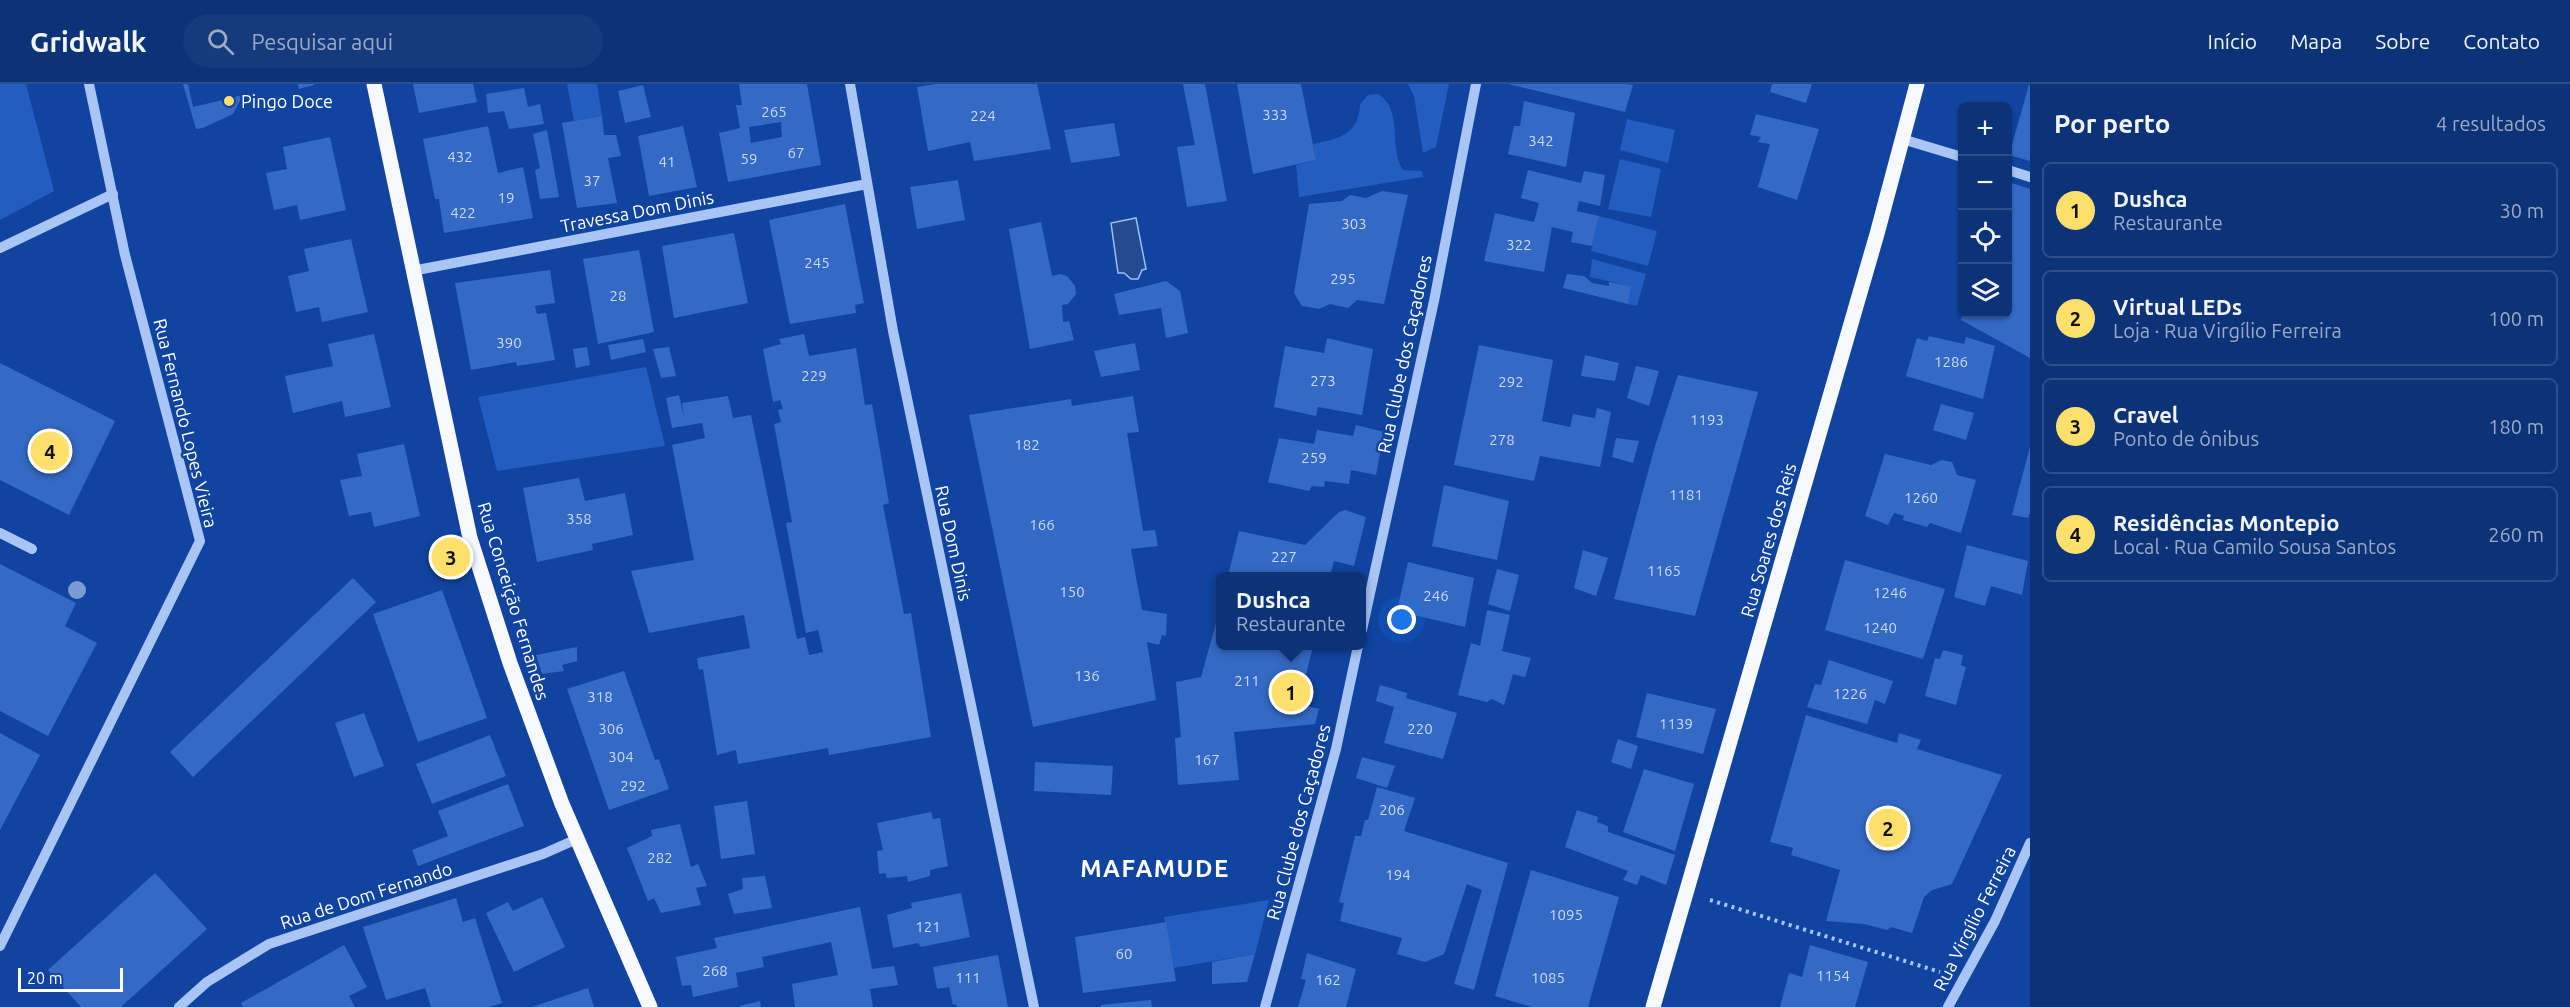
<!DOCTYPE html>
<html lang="pt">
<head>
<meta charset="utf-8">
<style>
  :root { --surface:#0c3378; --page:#153b7d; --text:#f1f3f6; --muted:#9aaac6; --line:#2c4e8a; --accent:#ffe06d }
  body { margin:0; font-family:Ubuntu,sans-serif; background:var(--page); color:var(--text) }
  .controls { position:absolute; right:18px; top:18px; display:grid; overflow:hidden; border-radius:9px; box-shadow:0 2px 4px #0004 }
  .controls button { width:54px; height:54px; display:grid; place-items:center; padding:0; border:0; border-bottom:2px solid var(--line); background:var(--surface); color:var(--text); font:30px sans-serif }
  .scale { position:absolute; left:18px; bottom:15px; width:105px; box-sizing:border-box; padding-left:6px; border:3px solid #fff; border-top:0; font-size:16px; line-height:21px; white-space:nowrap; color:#fff; -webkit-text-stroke:4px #1044a0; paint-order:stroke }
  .you { position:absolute; left:1402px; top:536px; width:21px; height:21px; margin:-15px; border:4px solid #fff; border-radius:50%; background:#1a73e8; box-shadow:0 0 0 9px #1a73e833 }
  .badge { display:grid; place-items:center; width:39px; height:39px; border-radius:50%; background:var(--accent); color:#111; font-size:20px; font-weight:700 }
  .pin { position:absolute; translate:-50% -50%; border:3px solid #fff; box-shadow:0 2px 6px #0006 }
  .popup { position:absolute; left:1216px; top:488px; width:150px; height:78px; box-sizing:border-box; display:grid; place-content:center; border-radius:9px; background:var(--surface); filter:drop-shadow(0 2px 4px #0005); font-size:20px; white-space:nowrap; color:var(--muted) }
  .popup b { font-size:22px; color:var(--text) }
  .popup::after { content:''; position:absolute; left:50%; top:100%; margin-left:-12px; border:12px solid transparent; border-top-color:var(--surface) }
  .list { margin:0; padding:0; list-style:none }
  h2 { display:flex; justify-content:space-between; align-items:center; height:78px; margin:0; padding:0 24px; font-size:26px }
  h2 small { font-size:20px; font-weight:400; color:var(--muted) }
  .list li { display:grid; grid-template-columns:39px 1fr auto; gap:18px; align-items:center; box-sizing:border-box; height:96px; margin:0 12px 12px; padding:0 12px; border:2px solid var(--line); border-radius:9px }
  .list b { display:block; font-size:22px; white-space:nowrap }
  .list p { margin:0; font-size:20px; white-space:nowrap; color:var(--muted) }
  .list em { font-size:20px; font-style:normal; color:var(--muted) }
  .icon { flex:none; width:33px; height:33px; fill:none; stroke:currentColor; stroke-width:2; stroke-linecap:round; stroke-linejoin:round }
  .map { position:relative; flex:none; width:2030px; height:923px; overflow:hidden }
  header { display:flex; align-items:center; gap:36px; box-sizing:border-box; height:84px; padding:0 30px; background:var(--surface); border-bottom:2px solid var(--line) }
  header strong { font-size:28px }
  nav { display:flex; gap:33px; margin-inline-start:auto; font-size:21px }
  .search { width:420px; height:54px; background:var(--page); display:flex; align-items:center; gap:15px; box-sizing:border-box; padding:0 21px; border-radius:33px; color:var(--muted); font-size:22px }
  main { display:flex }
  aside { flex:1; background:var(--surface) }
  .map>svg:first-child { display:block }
  .green { fill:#235dbf }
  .water { fill:#254a90; stroke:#9abef9; stroke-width:1.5 }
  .building { fill:#346ac5; fill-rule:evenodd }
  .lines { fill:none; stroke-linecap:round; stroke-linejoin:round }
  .path { stroke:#a8c5f5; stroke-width:4; stroke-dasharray:3 4.5; stroke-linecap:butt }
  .minor { stroke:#a8c5f5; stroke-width:10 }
  .major { stroke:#f7f9ff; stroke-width:15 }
  .tree { fill:#7a9bd4 }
  .poi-dot { fill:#ffe06d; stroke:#1044a0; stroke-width:2 }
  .labels { text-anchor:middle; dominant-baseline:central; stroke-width:5; stroke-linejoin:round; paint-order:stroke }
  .number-label { font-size:15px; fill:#ccdaf0 }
  .poi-label { font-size:18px; fill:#fff; stroke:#1044a0; text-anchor:start }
  .street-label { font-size:18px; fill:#fff; stroke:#1044a0 }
  .district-label { font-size:24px; font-weight:bold; letter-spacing:1.5px; fill:#fff; stroke:#1044a0 }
</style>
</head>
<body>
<header>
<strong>Gridwalk</strong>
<div class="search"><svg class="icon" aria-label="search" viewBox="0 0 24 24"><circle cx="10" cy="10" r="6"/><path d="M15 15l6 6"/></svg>Pesquisar aqui</div>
<nav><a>Início</a><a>Mapa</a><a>Sobre</a><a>Contato</a></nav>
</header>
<main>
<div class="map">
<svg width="2030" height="923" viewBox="0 0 2030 923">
  <rect width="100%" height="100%" fill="#1044a0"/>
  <g class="green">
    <path d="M0 0H26L54 107 0 136Z"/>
    <path d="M567 0H597L602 32 574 37Z"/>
    <path d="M1408 0H1449L1436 63 1423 69 1414 12Z"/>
    <path d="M1378 10C1404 26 1388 64 1403 86L1422 87 1423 93 1299 113 1296 81 1316 76 1313 60C1338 55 1359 51 1360 20L1368 11Z"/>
    <path d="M1627 35 1675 46 1668 79 1620 66Z"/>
    <path d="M1620 75 1661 85 1651 133 1608 125Z"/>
    <path d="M1599 132 1657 147 1648 182 1591 167Z"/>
    <path d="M1592 175 1646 190 1637 222 1628 220 1630 202 1590 193Z"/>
    <path d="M646 283 665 362 497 387 478 313Z"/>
    <path d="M1269 816 1255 870 1174 884 1164 833Z"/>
  </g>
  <path class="water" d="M1136 134 1146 185 1142 186 1138 195H1131L1124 189H1118L1111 139Z"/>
  <g class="building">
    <path d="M183 0H188L193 23 243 11 233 30 203 44 196 45Z"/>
    <path d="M298 0H314V1L299 5Z"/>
    <path d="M413 0H473L477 18 419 29Z"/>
    <path d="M739 0H807L821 81 728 98 719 49 740 44 736 21H742ZM781 38 782 53 751 59 749 43Z"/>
    <path d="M936 0H1037L1051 65 974 77 970 58 928 67 917 3Z"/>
    <path d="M1183 0H1205L1227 117 1187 123 1177 63 1195 61Z"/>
    <path d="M1237 0H1301L1316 76 1253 90Z"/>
    <path d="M1508 0H1626L1633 1 1625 28Z"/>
    <path d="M1772 0H1812L1806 19 1770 8Z"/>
    <path d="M643 1 651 33 625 39 618 7Z"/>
    <path d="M2029 1H2030V77L2009 71Z"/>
    <path d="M524 4 528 23 540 20 544 40 509 45 504 27 488 29 486 10Z"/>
    <path d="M1524 17 1575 29 1566 83 1508 70 1514 42H1520Z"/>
    <path d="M1756 30 1819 45 1797 116 1758 103 1770 60 1758 58 1761 53 1750 51Z"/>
    <path d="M602 32 604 51H616L621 72 608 74 617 119 577 124 562 39Z"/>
    <path d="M1114 39 1120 72 1071 79 1064 46Z"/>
    <path d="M488 42 498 89 523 83 533 134 444 149 439 115H435L423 55Z"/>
    <path d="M683 42 697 103 649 112 638 52Z"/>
    <path d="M547 46 559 113 540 115 535 86 540 84 533 50Z"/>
    <path d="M330 53 346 126 300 136 297 121 274 126 266 89 287 85 283 63Z"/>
    <path d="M1528 86 1581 99 1584 87 1605 91 1600 122 1579 117 1577 127 1599 132 1592 162 1571 158 1573 148 1552 143 1544 188 1484 177 1495 129 1534 138 1539 119 1521 114Z"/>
    <path d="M958 96 965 136 917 145 910 103Z"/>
    <path d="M2008 98 2030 105V274L1961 236 1963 230H2008Z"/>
    <path d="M1382 107 1408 111 1384 220 1357 216 1348 224 1330 220 1319 225 1302 222 1294 209 1309 120 1342 117 1350 111 1366 114Z"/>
    <path d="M845 120 864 219 855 221 856 229 790 240 769 136Z"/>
    <path d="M1041 138 1052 192 1060 190 1067 192 1075 202 1076 210 1073 214 1068 220 1062 221 1063 238 1069 237 1074 256 1030 265 1009 145Z"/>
    <path d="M734 149 748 219 674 234 662 162Z"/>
    <path d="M351 155 368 228 322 238 319 223 296 228 288 192 309 187 304 165Z"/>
    <path d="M639 166 654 248 598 260 583 175Z"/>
    <path d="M550 186 555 219 535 222 537 230 546 229 555 276 517 282 516 278 471 286 455 199Z"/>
    <path d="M1567 190 1584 192 1592 199 1609 202V198L1631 202 1628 220 1563 204Z"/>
    <path d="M1166 197 1180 207 1188 249 1166 254 1161 224 1119 231 1114 210Z"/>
    <path d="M374 250 391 323 345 333 342 317 293 329 285 292 333 282 328 260Z"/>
    <path d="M804 250 809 272 856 264 865 321 872 320 889 419 883 421 904 530 911 529 931 653 829 671 828 664 738 680 736 666 717 671 703 585 699 586 697 574 750 564 744 531 649 549 631 487 694 476 672 361 705 354 702 339 672 344 666 314 679 311 684 334 682 319 728 312 733 334 751 331 797 555 805 553 809 571 823 568 818 546 806 549 786 439 792 438 774 340 781 338 778 326 783 325 780 316 773 318 763 265 781 260 779 255Z"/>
    <path d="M1929 252 1964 260 1966 253 1995 262 1983 315 1906 292 1917 254 1927 257Z"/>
    <path d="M1327 254 1373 265 1362 331 1318 323 1316 332 1274 323 1285 262 1324 269Z"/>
    <path d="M643 255 646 268 611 276 608 261Z"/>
    <path d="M1135 259 1140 286 1101 293 1094 267Z"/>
    <path d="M1479 261 1553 276 1542 337 1570 343 1573 330 1595 334 1597 324 1611 328 1600 383 1540 372 1534 397 1454 381Z"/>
    <path d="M587 263 590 281 576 284 573 265Z"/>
    <path d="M669 263 676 292 661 294 653 265Z"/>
    <path d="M1585 271 1619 279 1615 297 1581 292Z"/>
    <path d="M0 279 115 337 69 431 0 396Z"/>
    <path d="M1636 282 1659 287 1649 322 1627 314Z"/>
    <path d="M1678 291 1758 308 1695 532 1614 515 1655 362Z"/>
    <path d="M1133 312 1139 348 1127 349 1143 447 1155 446 1158 462 1131 465 1142 526 1167 530 1166 552 1162 551 1159 561 1147 558 1156 616 1033 643 969 331 1071 315 1072 322Z"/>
    <path d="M1941 320 1974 329 1966 356 1933 346Z"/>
    <path d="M1356 341 1384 348 1376 391 1351 386 1349 400 1325 397 1324 403 1312 402 1309 407 1268 398 1279 354 1314 360 1317 346 1353 352Z"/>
    <path d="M1616 354 1639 357 1633 379 1612 373Z"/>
    <path d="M404 360 420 432 374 443 371 428 349 432 340 396 362 392 357 370Z"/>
    <path d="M2030 363V429L2028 434 2012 431Z"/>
    <path d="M1885 370 1931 381 1942 376 1952 378 1957 391 1976 396 1961 449 1930 439 1927 443 1903 436 1904 432 1894 429 1888 441 1865 432Z"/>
    <path d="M579 394 585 417 625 409 633 451 592 460 593 466 537 478 523 404Z"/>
    <path d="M1444 401 1509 417 1497 476 1432 462Z"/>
    <path d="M1345 426 1366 433 1354 482 1334 477 1330 492H1228L1239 447 1305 461 1339 428Z"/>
    <path d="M1967 461 2028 477 2022 511 1991 502 1985 522 1954 513Z"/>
    <path d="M1583 466 1608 474 1596 512 1574 504Z"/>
    <path d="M1845 476 1945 505 1923 575 1825 546Z"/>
    <path d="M1408 478 1474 494 1465 543 1397 527Z"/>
    <path d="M0 480 76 519 65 542 97 559 48 652 0 627Z"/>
    <path d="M1497 485 1519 491 1510 527 1488 520Z"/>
    <path d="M353 494 376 518 193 693 170 668Z"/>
    <path d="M442 506 487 634 418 658 373 530Z"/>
    <path d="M1220 525V562H1313L1299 620 1319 625 1315 640 1234 648 1239 696 1178 701 1175 654 1181 653 1176 598 1201 593Z"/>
    <path d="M1487 526 1510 531 1502 567 1531 574 1525 593 1513 590 1504 621 1492 615 1487 618 1458 611 1471 559 1480 562Z"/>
    <path d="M577 563V577L562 581 564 587 542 590 536 571Z"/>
    <path d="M1943 566 1963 571 1961 581 1966 583 1956 621 1925 612 1935 574 1940 575Z"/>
    <path d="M1829 576 1893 597 1885 620 1875 616 1867 640 1807 623 1815 600 1821 601Z"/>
    <path d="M624 587 655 676 659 675 669 705 609 726 567 605Z"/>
    <path d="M1380 601 1407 609 1406 614 1457 629 1443 675 1384 659 1394 623 1376 617Z"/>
    <path d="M1647 609 1716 625 1703 670 1636 653Z"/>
    <path d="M364 629 384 682 354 693 335 639Z"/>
    <path d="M1806 631 1897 659 1899 649 1921 656 1917 665 2002 691 1952 800 1932 806 1924 813 1912 849 1891 843 1887 846 1864 840 1826 837 1840 786 1791 771 1793 764 1770 758Z"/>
    <path d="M0 649 40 671 0 746Z"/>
    <path d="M490 651 506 692 432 720 416 680Z"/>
    <path d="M1618 655 1638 662 1631 685 1611 678Z"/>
    <path d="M1362 673 1395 682 1387 704 1356 694Z"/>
    <path d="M1035 678 1113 682 1111 711 1034 707Z"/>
    <path d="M1644 685 1694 700 1675 767 1623 748Z"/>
    <path d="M508 700 524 742 418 782 412 766 448 752 438 727Z"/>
    <path d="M1377 703 1415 714 1404 747 1508 779 1474 906 1454 900 1482 806 1467 800 1444 870 1425 878 1397 870 1402 854 1340 837 1344 819 1339 818 1355 752H1361L1365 736H1368Z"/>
    <path d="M747 717 755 770 721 775 714 722Z"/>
    <path d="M1577 726 1598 733 1597 738 1608 742V748L1675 771 1666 801 1641 791 1637 801 1623 796 1628 787 1565 763Z"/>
    <path d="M931 728 933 735 940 734 948 782 930 786V792L908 798 907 792 887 794 885 789 879 790 877 767 883 766 877 739Z"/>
    <path d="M680 740 691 783 698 780 707 802 696 804 701 821 661 829 654 814 648 817 627 764 652 752 651 746Z"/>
    <path d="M1531 786 1619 813 1588 923H1532L1495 912Z"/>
    <path d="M155 789 207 845 121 923H81L48 886Z"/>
    <path d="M765 792 772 824 734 830 728 810 743 805 742 794Z"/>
    <path d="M961 809 970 853 921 863 918 859 893 864 887 831 912 824 911 819Z"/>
    <path d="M542 813 565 863 514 888 486 829 508 818 513 827Z"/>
    <path d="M456 814 463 838 475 834 502 919 489 923H431L425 904 386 916 363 843Z"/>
    <path d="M860 823 872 885 894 882 898 901 870 905 873 923H795L792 900 838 891 831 858 762 873 764 883 736 889 738 903 693 913 691 901 682 902 676 873 717 864 714 854Z"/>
    <path d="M1166 838 1176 897 1083 909 1075 853Z"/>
    <path d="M344 861 367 903 349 912 355 923H243L241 919Z"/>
    <path d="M1810 861 1868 878 1855 923H1780L1789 889 1802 893Z"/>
    <path d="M1307 869 1356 885 1346 923H1298L1306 896 1301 895Z"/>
    <path d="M1255 870 1247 898 1212 900V878Z"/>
    <path d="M998 871 1008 923H957L956 920 953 921 949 903 937 905 933 883Z"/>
    <path d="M588 904 594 923H532Z"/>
    <path d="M1151 916 1152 923H1101V921Z"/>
    <path d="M760 917 761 923H740V922Z"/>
  </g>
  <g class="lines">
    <path class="path" d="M1710 816 1940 888"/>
    <g class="minor">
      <path d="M850 0 893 247 1034 923"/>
      <path d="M1902 55 1962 73"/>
      <path d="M2008 86 2030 93"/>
      <path d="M0 164 113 110"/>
      <path d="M412 187 867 100"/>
      <path d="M0 449 32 465"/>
      <path d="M1362 546 1434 217 1476 0"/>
      <path d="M0 862 200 457 125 171 89 0"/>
      <path d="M179 923 207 898 269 860 543 770 577 755"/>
      <path d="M1265 923 1336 665 1358 562"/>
      <path d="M1948 923 1995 837 2030 759"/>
    </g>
    <g class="major">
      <path d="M374 0 470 454 510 579 562 720 650 923"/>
      <path d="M1653 923 1877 150 1917 0"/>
    </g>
  </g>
  <circle class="tree" cx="77" cy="506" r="9"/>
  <circle class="poi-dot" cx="229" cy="17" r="6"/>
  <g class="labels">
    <g class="number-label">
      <text x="774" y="27">265</text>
      <text x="1275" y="30">333</text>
      <text x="983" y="31">224</text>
      <text x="1541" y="56">342</text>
      <text x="796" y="68">67</text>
      <text x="460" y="72">432</text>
      <text x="749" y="74">59</text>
      <text x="667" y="77">41</text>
      <text x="592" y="96">37</text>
      <text x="506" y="113">19</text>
      <text x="463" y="128">422</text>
      <text x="1354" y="139">303</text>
      <text x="1519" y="160">322</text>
      <text x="817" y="178">245</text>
      <text x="1343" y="194">295</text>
      <text x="618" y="211">28</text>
      <text x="509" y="258">390</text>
      <text x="1951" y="277">1286</text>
      <text x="814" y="291">229</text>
      <text x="1323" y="296">273</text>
      <text x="1511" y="297">292</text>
      <text x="1707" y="335">1193</text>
      <text x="1502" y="355">278</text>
      <text x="1027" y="360">182</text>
      <text x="1314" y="373">259</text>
      <text x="1686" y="410">1181</text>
      <text x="1921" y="413">1260</text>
      <text x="579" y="434">358</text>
      <text x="1042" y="440">166</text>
      <text x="1284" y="472">227</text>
      <text x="1664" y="486">1165</text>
      <text x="1072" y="507">150</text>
      <text x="1890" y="508">1246</text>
      <text x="1436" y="511">246</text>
      <text x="1880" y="543">1240</text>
      <text x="1087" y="591">136</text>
      <text x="1247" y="596">211</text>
      <text x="1850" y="609">1226</text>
      <text x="600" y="612">318</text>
      <text x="1676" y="639">1139</text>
      <text x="611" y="644">306</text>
      <text x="1420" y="644">220</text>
      <text x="621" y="672">304</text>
      <text x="1207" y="675">167</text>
      <text x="633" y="701">292</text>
      <text x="1392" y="725">206</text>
      <text x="660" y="773">282</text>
      <text x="1398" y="790">194</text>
      <text x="1566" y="830">1095</text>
      <text x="928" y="842">121</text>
      <text x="1124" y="869">60</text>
      <text x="715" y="886">268</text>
      <text x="1833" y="891">1154</text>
      <text x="968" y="893">111</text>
      <text x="1548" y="893">1085</text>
      <text x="1328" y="895">162</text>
    </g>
    <g class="poi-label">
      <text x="241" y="17">Pingo Doce</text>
    </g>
    <g class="street-label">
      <text transform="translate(637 127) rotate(-11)">Travessa Dom Dinis</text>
      <text transform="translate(1404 270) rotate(-78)">Rua Clube dos Caçadores</text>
      <text transform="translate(186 339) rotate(76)">Rua Fernando Lopes Vieira</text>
      <text transform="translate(1768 456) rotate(-74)">Rua Soares dos Reis</text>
      <text transform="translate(954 459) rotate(78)">Rua Dom Dinis</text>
      <text transform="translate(514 517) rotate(73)">Rua Conceição Fernandes</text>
      <text transform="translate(1298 738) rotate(-75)">Rua Clube dos Caçadores</text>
      <text transform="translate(366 811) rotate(-18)">Rua de Dom Fernando</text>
      <text transform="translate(1974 834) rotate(-63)">Rua Virgílio Ferreira</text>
    </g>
    <g class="district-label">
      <text x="1155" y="784">MAFAMUDE</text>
    </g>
  </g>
</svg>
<div class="controls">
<button>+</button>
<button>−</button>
<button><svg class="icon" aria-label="locate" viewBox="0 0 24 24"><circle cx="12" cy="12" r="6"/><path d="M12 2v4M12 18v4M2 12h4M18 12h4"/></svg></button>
<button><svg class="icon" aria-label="layers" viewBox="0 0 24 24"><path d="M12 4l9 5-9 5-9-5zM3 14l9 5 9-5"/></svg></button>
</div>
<div class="scale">20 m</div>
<div class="you"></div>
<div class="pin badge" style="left:1291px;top:608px">1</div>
<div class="popup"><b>Dushca</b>Restaurante</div>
<div class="pin badge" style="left:1888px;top:744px">2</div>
<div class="pin badge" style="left:451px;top:473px">3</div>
<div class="pin badge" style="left:50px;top:367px">4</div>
</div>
<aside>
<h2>Por perto<small>4 resultados</small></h2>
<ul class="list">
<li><span class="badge">1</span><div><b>Dushca</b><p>Restaurante</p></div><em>30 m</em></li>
<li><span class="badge">2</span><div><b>Virtual LEDs</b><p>Loja · Rua Virgílio Ferreira</p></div><em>100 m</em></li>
<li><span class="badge">3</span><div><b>Cravel</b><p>Ponto de ônibus</p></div><em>180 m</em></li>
<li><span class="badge">4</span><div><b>Residências Montepio</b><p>Local · Rua Camilo Sousa Santos</p></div><em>260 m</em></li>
</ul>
</aside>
</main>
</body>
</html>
